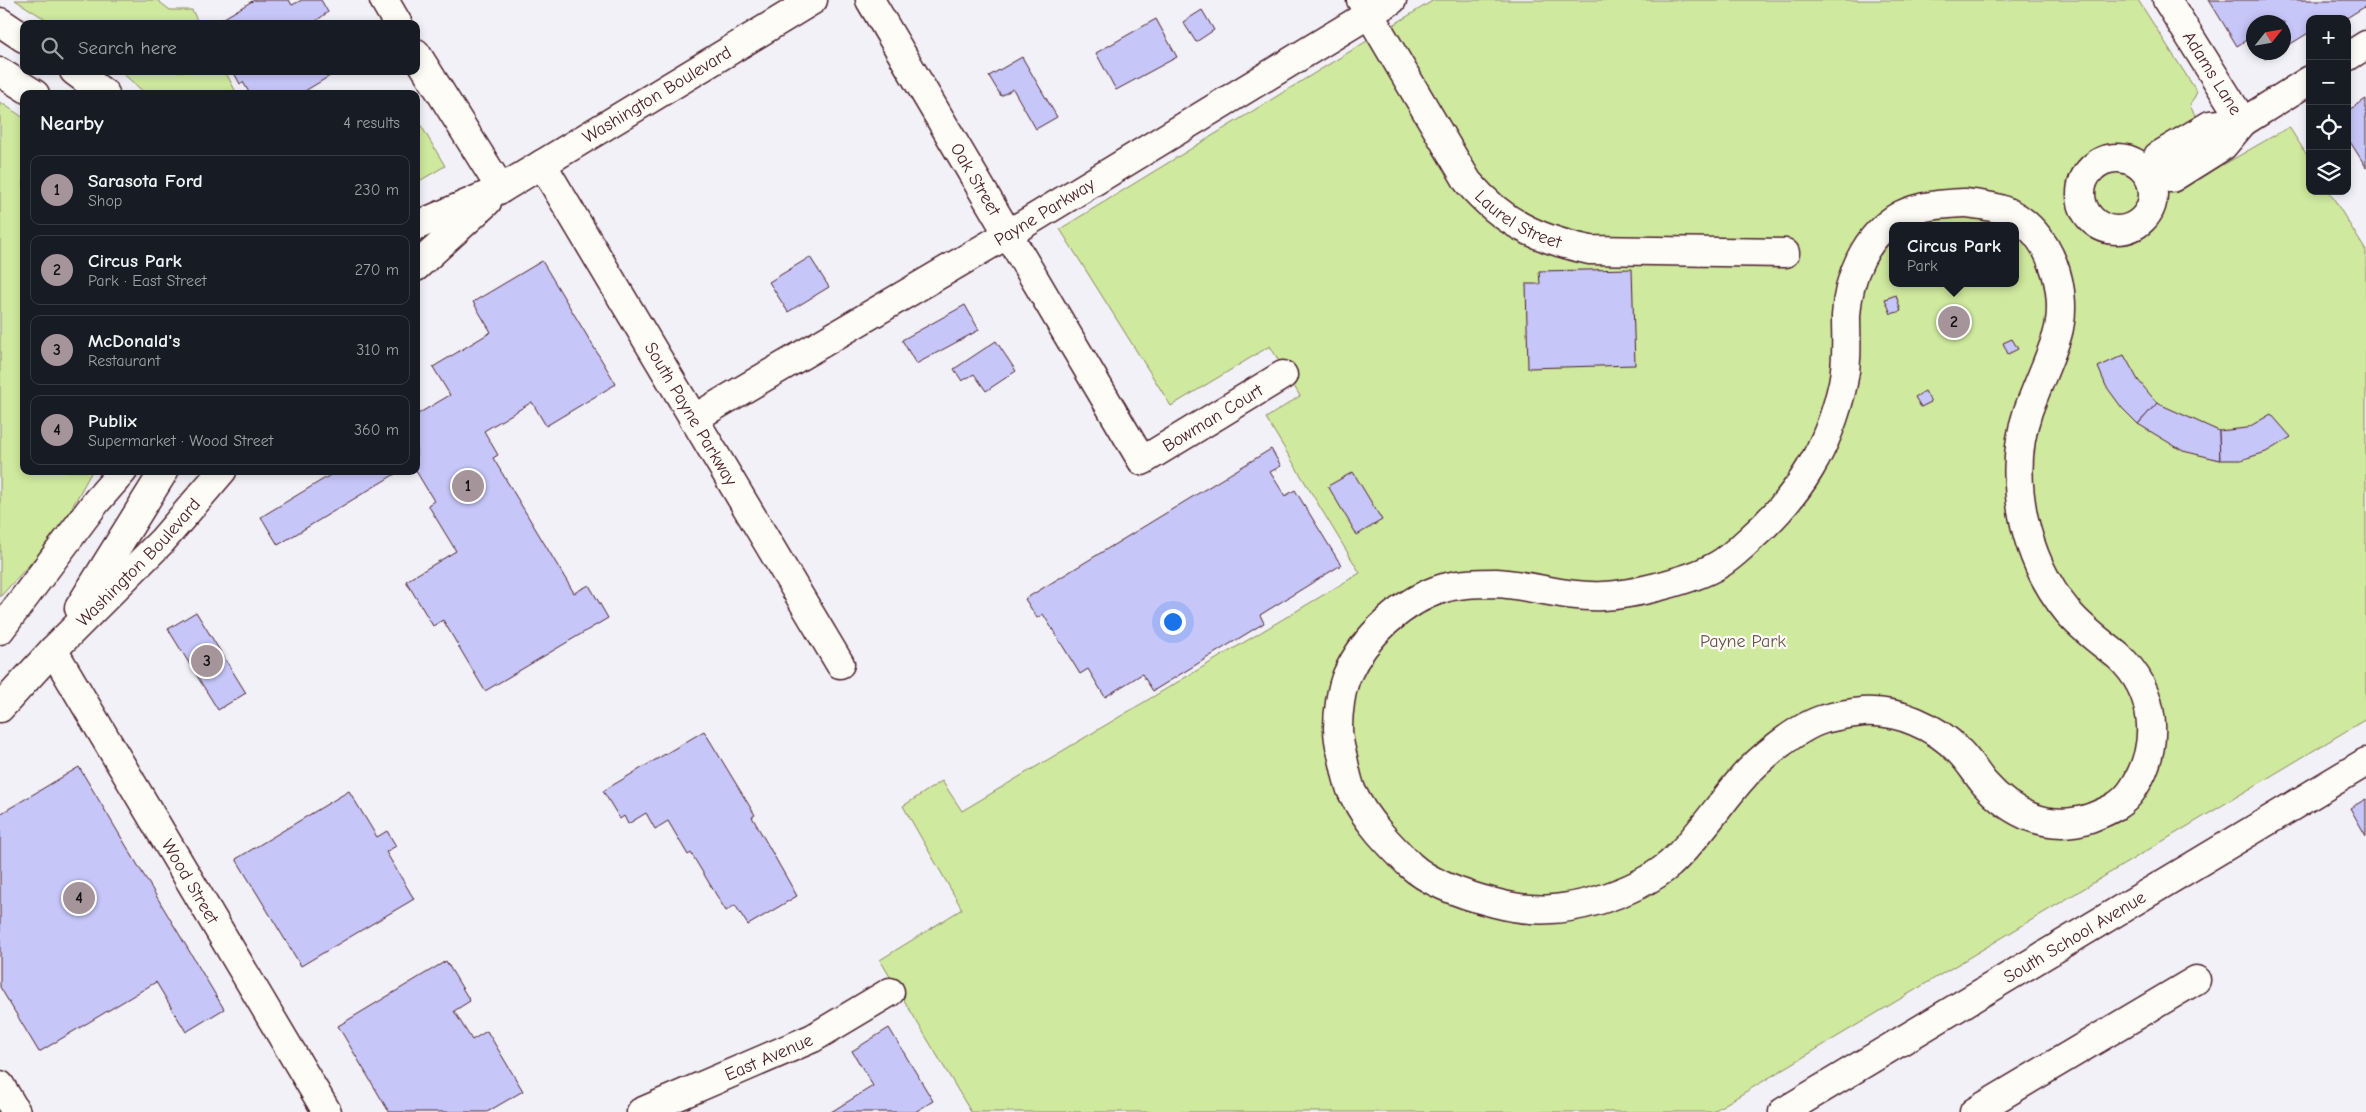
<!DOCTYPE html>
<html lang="en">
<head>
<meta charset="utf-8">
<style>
  :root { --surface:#171b24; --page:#242831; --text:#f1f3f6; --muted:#9ea1a6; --line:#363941; --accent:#a6949b }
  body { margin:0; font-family:"Comic Neue",sans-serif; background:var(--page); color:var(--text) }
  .controls { position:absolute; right:15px; top:15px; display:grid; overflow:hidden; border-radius:10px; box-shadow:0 2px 8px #0003 }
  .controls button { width:45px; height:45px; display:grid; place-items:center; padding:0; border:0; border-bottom:1px solid var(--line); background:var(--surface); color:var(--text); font:25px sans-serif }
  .compass { position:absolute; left:2246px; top:15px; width:45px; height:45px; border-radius:50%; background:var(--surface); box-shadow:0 2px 8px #0003; rotate:59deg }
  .you { position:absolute; left:1172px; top:621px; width:18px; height:18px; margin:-12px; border:4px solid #fff; border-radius:50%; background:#1a73e8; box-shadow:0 0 0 8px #1a73e833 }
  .badge { display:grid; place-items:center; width:32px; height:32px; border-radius:50%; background:var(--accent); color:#111; font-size:16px; font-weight:700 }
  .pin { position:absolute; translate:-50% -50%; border:2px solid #fff; box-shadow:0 1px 5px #0006 }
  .popup { position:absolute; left:1889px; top:222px; width:130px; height:65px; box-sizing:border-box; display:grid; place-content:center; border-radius:10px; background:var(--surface); filter:drop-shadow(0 1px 4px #0005); font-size:16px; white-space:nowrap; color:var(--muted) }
  .popup b { font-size:19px; color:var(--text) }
  .popup::after { content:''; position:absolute; left:50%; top:100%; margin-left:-10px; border:10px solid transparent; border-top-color:var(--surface) }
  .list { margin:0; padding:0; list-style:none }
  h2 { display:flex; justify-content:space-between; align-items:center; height:65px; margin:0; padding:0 20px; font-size:21px }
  h2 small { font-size:16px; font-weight:400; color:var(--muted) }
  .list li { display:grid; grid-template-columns:32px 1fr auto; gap:15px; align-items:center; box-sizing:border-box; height:70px; margin:0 10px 10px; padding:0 10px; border:1px solid var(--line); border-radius:10px }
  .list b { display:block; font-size:19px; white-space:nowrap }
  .list p { margin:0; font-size:16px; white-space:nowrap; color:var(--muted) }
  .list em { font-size:16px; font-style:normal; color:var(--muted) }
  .icon { flex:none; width:28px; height:28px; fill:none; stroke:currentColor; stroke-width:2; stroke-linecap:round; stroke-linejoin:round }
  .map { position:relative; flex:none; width:2366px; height:1112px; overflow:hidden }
  .search { position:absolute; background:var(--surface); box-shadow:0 2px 8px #0003; left:20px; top:20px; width:400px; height:55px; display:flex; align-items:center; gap:12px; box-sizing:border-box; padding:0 18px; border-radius:10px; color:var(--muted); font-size:19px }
  .panel { position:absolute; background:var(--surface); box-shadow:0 2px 8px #0003; left:20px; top:90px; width:400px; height:385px; border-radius:10px }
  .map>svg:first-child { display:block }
  .green { fill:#cfe99e; stroke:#8c8464; fill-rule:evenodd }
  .building { fill:#c6c6f9; stroke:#4a1f2b }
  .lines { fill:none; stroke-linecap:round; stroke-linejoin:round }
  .minor-casing { stroke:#4a1f2b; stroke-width:31 }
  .major-casing { stroke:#4a1f2b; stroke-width:31 }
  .minor { stroke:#fdfcf7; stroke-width:28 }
  .major { stroke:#fdfcf7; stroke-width:28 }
  .labels { text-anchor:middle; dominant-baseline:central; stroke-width:4.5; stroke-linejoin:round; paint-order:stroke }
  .street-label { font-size:18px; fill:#4a1f2b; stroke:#fdfcf7 }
  .park-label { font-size:18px; fill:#6b5248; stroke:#fdfcf7 }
</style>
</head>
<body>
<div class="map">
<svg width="2366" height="1112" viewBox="0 0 2366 1112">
  <rect width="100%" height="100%" fill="#f2f1f7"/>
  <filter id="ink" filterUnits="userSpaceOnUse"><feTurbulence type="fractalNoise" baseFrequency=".02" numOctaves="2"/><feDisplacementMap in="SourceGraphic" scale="10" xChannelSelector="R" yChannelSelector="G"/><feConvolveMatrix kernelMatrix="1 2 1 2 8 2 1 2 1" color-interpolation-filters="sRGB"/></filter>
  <g filter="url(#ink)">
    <g class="green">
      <path d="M15 0H157L170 10H192L199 24H53Z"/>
      <path d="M1434 0H2138L2197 92 2190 106 2223 165 2289 127 2310 160V191H2329L2366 251V719L1712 1112H971L880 960 962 909 903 806 942 781 962 811 1360 573 1266 418 1300 396 1270 346 1171 406 1060 229ZM1893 226H2015V283H1893Z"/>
      <path d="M120 71H225L237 94H146Z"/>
      <path d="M0 102 24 118V471H92L58 533 0 597Z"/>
      <path d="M416 117 445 166 416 183Z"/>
    </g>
    <g class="building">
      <path d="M254 0H289L292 5 302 0H321L328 12 312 24H214Z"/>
      <path d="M2209 0H2366V6L2345 19H2310V32L2284 48V22H2254V40L2251 37 2237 46Z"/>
      <path d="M1202 10 1214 30 1196 42 1183 22Z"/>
      <path d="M1156 19 1177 57 1116 90 1096 53Z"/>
      <path d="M2261 52H2276L2265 59Z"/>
      <path d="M1022 57 1057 117 1036 129 1013 89 1001 96 989 76Z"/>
      <path d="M233 71H331L333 74 300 94H250L243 82 240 84Z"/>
      <path d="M2366 99V167L2347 137V111Z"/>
      <path d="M810 257 829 287 788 312 769 282Z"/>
      <path d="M542 261 616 384 546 426 532 402 484 431 498 455 493 458 574 593 589 585 608 618 485 691 443 620 433 626 406 581 456 551 428 505 434 501 416 471V415L450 395 433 367 491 332 473 302Z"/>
      <path d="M1632 269 1635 365 1528 368 1526 284H1540L1539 271Z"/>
      <path d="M1896 295 1901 311 1891 314 1885 299Z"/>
      <path d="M965 305 979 330 916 364 902 340Z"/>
      <path d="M2012 339 2018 349 2008 354 2003 343Z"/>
      <path d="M996 341 1016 371 986 391 974 374 962 381 954 369Z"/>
      <path d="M2124 355 2138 380 2157 403 2138 424 2122 408 2106 386 2098 367Z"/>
      <path d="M1925 391 1931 402 1921 407 1915 397Z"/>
      <path d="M2157 403 2219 431 2220 460 2183 451 2138 424Z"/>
      <path d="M2271 414 2291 437 2266 452 2241 460H2220L2219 431 2247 428Z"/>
      <path d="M1271 449 1281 466 1270 472 1285 496 1295 490 1341 565 1260 615 1264 623 1153 691 1142 674 1105 697 1088 669 1080 674 1043 614 1037 618 1025 599Z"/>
      <path d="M337 471H400L278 545 261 517Z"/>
      <path d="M1353 472 1382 520 1357 535 1328 486Z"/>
      <path d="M196 612 246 693 218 710 168 629Z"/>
      <path d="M704 731 755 815 752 817 797 896 748 925 735 905 726 911 691 853 688 855 668 821 655 829 646 813 628 824 624 816 620 819 603 791Z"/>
      <path d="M79 767 224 1009 186 1032 156 982 39 1052 0 987V814Z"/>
      <path d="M349 791 377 837 387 831 396 846 386 852 414 899 301 966 236 859Z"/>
      <path d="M2366 799V836L2350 808Z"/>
      <path d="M446 961 470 1001 454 1011 472 1040 487 1031 523 1091 487 1112H389L338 1026Z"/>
      <path d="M889 1028 933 1101 915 1112H831L873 1086 852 1051Z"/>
    </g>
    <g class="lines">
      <g class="minor-casing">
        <g id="minor">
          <path d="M384 0 398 24"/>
          <path id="s1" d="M870 0 1142 461 1283 375"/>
          <path id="s2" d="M1361 0 1468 182C1503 223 1537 239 1590 250L1785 253"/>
          <path id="s3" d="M2167 0 2243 122"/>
          <path d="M416 53 501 189"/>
          <path d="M2347 57 2366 45"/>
          <path d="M2243 122 2210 125 2158 156 2149 176 2172 178 2223 146 2243 122 2310 80"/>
          <circle cx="2117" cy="194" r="36"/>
          <path id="s4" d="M542 164 840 664"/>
          <path d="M1966 203C1979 205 1994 206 2005 211 2051 230 2070 292 2057 336 2049 361 2037 386 2028 411 2006 477 2024 559 2068 612 2083 630 2101 642 2118 656 2157 691 2161 746 2133 789 2123 805 2108 811 2090 818 2049 832 2011 814 1984 783 1975 772 1969 761 1959 751 1935 726 1898 710 1863 712 1851 713 1836 716 1824 719 1797 727 1757 760 1739 782 1716 809 1696 840 1670 864 1649 882 1625 892 1599 900 1561 911 1533 913 1495 903 1467 896 1432 885 1410 865 1388 843 1366 821 1352 792 1347 781 1345 766 1342 754 1339 743 1338 738 1338 728 1338 712 1341 689 1347 675 1364 637 1403 600 1444 588 1460 583 1479 583 1496 583 1531 585 1568 598 1603 596 1631 595 1693 580 1718 565 1729 559 1740 548 1749 540 1799 496 1829 448 1843 383 1848 360 1846 339 1846 316 1848 277 1865 235 1901 215 1920 205 1945 204 1966 203Z"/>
          <path id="s5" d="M693 419 1008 234 1392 0"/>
          <path id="s6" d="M53 650 327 1112"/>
          <path d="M0 1085 16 1112"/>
          <path id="s7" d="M641 1112 813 1038 890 992"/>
          <path id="s8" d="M1783 1112 2366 762"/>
          <path d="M1974 1112 2196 980"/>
        </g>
      </g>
      <g class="major-casing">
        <g id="major">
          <path d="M0 22 24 38"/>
          <path d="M74 71 105 94"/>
          <path d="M0 72 35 94"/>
          <path id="s9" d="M416 226 501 189 813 0"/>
          <path d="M416 267 487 202"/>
          <path d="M79 608 164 471"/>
          <path d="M0 630 96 502 123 471"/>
          <path id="s10" d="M0 708 53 650 162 541 222 471"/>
        </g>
      </g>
      <use href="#minor" class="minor"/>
      <use href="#major" class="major"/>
    </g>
  </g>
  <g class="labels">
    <g class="street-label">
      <text stroke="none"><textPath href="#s3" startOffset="86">Adams Lane</textPath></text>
      <text stroke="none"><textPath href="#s9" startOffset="275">Washington Boulevard</textPath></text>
      <text stroke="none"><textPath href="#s1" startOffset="208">Oak Street</textPath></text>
      <text stroke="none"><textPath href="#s5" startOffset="408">Payne Parkway</textPath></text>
      <text stroke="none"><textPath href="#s2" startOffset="275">Laurel Street</textPath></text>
      <text stroke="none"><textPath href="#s4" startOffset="291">South Payne Parkway</textPath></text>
      <text stroke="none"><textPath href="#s1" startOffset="618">Bowman Court</textPath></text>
      <text stroke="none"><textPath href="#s10" startOffset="201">Washington Boulevard</textPath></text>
      <text stroke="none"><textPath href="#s6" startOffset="269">Wood Street</textPath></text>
      <text stroke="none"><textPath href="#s8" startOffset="340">South School Avenue</textPath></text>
      <text stroke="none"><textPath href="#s7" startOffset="139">East Avenue</textPath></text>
    </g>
    <g class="park-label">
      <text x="1743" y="641">Payne Park</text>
    </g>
  </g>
</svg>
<div class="controls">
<button>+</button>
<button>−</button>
<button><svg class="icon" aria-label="locate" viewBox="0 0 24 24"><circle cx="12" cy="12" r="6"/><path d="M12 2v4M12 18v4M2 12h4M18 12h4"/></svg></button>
<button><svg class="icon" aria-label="layers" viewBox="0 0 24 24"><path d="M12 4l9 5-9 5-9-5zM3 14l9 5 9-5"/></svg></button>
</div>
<svg class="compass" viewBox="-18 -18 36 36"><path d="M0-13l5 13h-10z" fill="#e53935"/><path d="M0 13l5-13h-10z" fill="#9ea1a6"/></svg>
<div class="you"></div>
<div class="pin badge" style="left:468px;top:486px">1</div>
<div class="pin badge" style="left:1954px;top:322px">2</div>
<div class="popup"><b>Circus Park</b>Park</div>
<div class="pin badge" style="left:207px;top:661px">3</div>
<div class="pin badge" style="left:79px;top:898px">4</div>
<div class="search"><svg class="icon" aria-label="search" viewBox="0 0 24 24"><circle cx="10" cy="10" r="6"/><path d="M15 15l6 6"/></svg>Search here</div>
<section class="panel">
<h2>Nearby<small>4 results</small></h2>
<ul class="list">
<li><span class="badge">1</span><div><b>Sarasota Ford</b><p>Shop</p></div><em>230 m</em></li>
<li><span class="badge">2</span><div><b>Circus Park</b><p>Park · East Street</p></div><em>270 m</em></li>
<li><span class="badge">3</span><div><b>McDonald's</b><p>Restaurant</p></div><em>310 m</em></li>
<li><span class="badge">4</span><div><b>Publix</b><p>Supermarket · Wood Street</p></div><em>360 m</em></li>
</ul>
</section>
</div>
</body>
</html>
